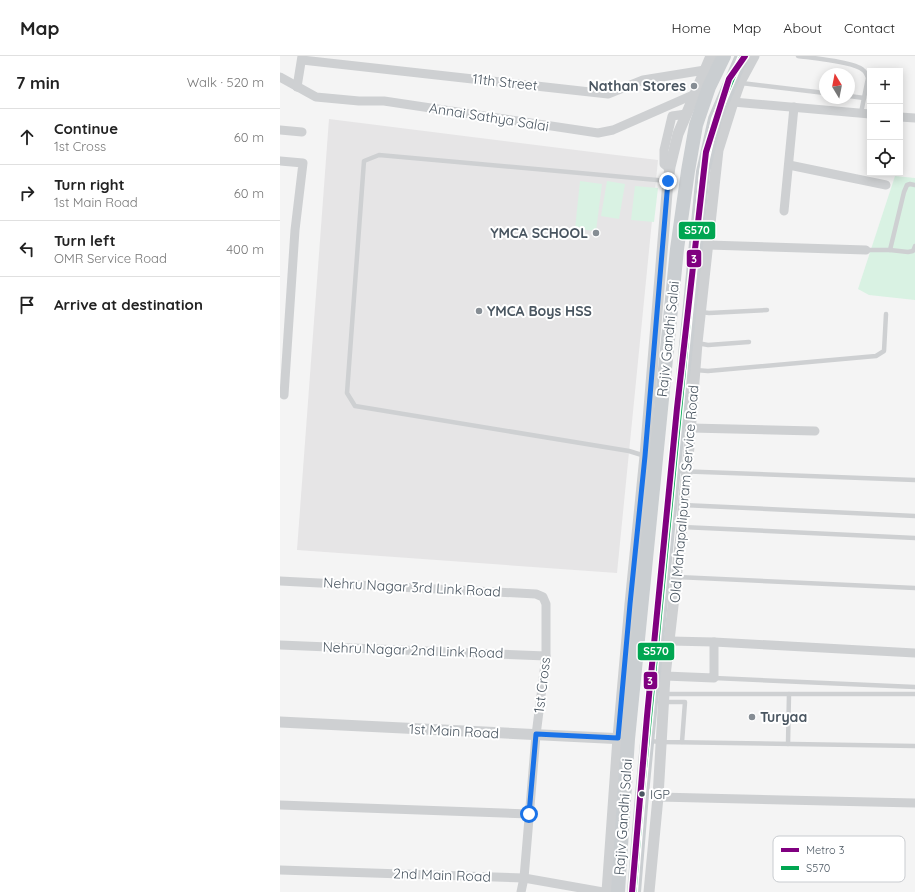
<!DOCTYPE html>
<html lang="en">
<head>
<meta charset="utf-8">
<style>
  :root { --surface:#fff; --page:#f6f6f6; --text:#222; --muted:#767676; --line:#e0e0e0 }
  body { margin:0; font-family:Quicksand,sans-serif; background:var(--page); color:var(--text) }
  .controls { position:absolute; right:12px; top:12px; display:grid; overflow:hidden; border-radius:0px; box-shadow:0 2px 10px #0003 }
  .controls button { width:36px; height:36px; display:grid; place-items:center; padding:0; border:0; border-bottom:1px solid var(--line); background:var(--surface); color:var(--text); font:20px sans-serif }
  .compass { position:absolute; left:539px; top:12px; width:36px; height:36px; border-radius:50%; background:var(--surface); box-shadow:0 2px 10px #0003; rotate:350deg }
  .stop { position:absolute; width:12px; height:12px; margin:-9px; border:3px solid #1a73e8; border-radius:50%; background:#fff }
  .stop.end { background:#1a73e8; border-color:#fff; box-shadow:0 1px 4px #0008 }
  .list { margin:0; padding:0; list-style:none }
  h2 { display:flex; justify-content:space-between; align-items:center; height:52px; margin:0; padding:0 16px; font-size:17px }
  h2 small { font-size:13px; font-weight:400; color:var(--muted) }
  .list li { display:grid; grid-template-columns:26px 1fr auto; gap:12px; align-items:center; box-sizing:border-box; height:56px; padding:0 16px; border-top:1px solid var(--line) }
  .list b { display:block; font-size:15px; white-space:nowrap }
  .list p { margin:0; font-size:13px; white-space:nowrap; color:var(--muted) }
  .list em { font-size:13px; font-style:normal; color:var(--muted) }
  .icon { flex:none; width:22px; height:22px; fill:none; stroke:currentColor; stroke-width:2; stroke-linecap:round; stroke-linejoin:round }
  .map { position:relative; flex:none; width:635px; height:836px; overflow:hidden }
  header { display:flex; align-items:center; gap:24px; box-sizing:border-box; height:56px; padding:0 20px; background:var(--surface); border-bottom:1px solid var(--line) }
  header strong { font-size:19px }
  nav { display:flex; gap:22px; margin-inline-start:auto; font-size:14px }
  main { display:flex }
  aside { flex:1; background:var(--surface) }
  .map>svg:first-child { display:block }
  .education { fill:#e6e5e6 }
  .green { fill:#d9f2e3 }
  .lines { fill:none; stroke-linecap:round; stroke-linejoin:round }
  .service { stroke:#ced0d2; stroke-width:4.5 }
  .minor { stroke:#ced0d2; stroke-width:9 }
  .tertiary { stroke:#ced0d2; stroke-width:11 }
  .primary { stroke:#caced1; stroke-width:14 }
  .bus-1-casing { stroke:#fff; stroke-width:8 }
  .bus-1 { stroke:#00a651; stroke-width:5 }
  .metro-1-casing { stroke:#fff; stroke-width:9 }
  .metro-1 { stroke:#800080; stroke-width:6 }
  .route { stroke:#1a73e8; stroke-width:5 }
  .poi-dot { fill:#868d94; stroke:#fff; stroke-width:1.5 }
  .bus-dot { fill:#4a5661; stroke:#fff; stroke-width:1.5 }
  .labels { text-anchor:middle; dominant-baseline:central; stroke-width:4; stroke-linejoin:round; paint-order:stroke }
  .bus-label { font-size:13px; fill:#4a5661; stroke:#fff; text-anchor:start }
  .street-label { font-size:14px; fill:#4a5661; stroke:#fff }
  .poi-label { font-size:14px; font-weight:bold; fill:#4a5661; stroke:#fff; text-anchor:end }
  .key { fill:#fff; stroke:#c9ccd0; stroke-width:1 }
  .key-label { font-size:11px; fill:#4a5661 }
  .line-badge { stroke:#fff; stroke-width:1.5 }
  .badge-label { font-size:11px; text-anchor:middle; font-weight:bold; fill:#fff }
</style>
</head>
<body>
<header>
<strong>Map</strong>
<nav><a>Home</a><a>Map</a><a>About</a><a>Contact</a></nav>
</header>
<main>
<aside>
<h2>7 min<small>Walk · 520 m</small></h2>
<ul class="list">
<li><svg class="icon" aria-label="ahead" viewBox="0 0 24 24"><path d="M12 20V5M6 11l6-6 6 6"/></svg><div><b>Continue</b><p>1st Cross</p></div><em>60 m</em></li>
<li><svg class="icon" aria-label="right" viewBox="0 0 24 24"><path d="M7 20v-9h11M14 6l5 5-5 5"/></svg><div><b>Turn right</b><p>1st Main Road</p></div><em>60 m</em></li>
<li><svg class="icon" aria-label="left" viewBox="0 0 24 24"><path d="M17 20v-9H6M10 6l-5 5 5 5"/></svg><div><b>Turn left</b><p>OMR Service Road</p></div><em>400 m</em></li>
<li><svg class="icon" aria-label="arrive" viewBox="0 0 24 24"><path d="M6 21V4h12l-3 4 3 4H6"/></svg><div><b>Arrive at destination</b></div></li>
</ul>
</aside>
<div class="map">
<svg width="635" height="836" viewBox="0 0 635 836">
  <rect width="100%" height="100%" fill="#f4f4f4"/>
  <path class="education" d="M49 63 336 99 378 104 337 517 17 494Z"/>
  <g class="green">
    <path d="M615 120 635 122V244L589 239 578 233Z"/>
    <path d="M300 125 322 128 316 175 295 173Z"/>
    <path d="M327 125 345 128 339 163 321 160Z"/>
    <path d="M355 130 378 132 374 166 351 164Z"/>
  </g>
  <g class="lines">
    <g class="service">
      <path d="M518 0C532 2 575 6 583 14 586 16 587 19 588 22L581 57"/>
      <path d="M461 27 545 37"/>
      <path d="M569 40 584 42"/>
      <path d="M586 194H610L628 196 633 195 635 190"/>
      <path d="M610 194 624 136 627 129 630 128 635 129"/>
      <path d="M421 256 429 257 487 254"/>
      <path d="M417 287 428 289 469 286"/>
      <path d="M415 314 428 315 596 300 604 295 606 258"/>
      <path d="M365 400 349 395 75 350 67 337 84 105 99 99 388 125"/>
      <path d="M395 415 635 424"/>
      <path d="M403 449 635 460"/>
      <path d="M402 471 635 482"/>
      <path d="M397 521 635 532"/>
      <path d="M434 622 635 631"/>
      <path d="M385 638H635"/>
      <path d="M384 646H405L402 686"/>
      <path d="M369 685 382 686 635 690"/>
      <path d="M508 688 509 638"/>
    </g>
    <g class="minor">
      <path d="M22 4 328 38 363 24 425 14"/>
      <path d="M0 21 36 41 79 45H104L318 77 333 74 415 38"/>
      <path d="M17 31 22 0"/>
      <path d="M453 46 590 58"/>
      <path d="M620 61 635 62"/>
      <path d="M0 74 22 76"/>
      <path d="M0 105 23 107 15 174 4 339"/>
      <path d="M509 109 606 129"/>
      <path d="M390 113 384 108V94L392 60 406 58"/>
      <path d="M504 155 514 51"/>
      <path d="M428 189 586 194"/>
      <path d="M411 372 535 375"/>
      <path d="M0 525 256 538 263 541 266 548V600L256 679 244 822 241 836"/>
      <path d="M390 585 434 586 635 597"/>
      <path d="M0 589 266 600"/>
      <path d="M385 620 434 622V586"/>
      <path d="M378 741 635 747"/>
      <path d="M0 749 249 758"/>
      <path d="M0 814 244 822 323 836"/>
    </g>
    <g class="tertiary">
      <path d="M0 666 345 683"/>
      <path d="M327 836 338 682 350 548 365 400 388 125 390 111 398 78 431 0"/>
      <path d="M369 836 378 741 385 620 402 471 403 449 407 415 417 287 438 94 453 46 460 26 474 0"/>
    </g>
    <g class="primary">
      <path d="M338 836 348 683 397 193 408 115 416 69 429 31 444 0"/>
      <path d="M354 836 362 738 423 116 435 63 462 0"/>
    </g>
    <g class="bus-1-casing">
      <path id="bus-1" d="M354 836 362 738 423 116 435 63 462 0"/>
    </g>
    <use href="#bus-1" class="bus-1"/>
    <g class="metro-1-casing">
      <path id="metro-1" d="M352 836 367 660 397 352 426 96 449 23 465 0"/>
    </g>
    <use href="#metro-1" class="metro-1"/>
  </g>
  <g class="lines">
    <path class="route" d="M249 758 256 678 338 682 350 548 365 400 388 125"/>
  </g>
  <g class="poi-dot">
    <circle cx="414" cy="30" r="4"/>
    <circle cx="316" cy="177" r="4"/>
    <circle cx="199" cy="255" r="4"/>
    <circle cx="472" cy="661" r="4"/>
  </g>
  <circle class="bus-dot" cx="362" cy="738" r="3.5"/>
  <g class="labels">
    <g class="bus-label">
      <text x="370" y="738">IGP</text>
    </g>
    <g class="street-label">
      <text transform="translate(225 26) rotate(6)">11th Street</text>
      <text transform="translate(209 61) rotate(9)">Annai Sathya Salai</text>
      <text transform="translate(388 283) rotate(-84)">Rajiv Gandhi Salai</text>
      <text transform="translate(404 438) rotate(-85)">Old Mahapalipuram Service Road</text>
      <text transform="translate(132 531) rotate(3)">Nehru Nagar 3rd Link Road</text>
      <text transform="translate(133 594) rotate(2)">Nehru Nagar 2nd Link Road</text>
      <text transform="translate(262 629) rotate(-83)">1st Cross</text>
      <text transform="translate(174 675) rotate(3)">1st Main Road</text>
      <text transform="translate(343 761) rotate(-86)">Rajiv Gandhi Salai</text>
      <text transform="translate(162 819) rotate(2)">2nd Main Road</text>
    </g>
    <g class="poi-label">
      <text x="406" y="30">Nathan Stores</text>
      <text x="308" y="177">YMCA SCHOOL</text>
      <text x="207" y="255" text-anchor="start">YMCA Boys HSS</text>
      <text x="480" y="661" text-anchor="start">Turyaa</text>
    </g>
  </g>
  <rect x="493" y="780" width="132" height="46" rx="6" class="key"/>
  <rect x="501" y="792" width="18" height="4" fill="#800080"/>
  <rect x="501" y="810" width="18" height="4" fill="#00a651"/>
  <g class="key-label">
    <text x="526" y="798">Metro 3</text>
    <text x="526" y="816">S570</text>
  </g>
  <g class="line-badge">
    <rect x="398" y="165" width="38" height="19" rx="4" fill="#00a651"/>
    <rect x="406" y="193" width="16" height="19" rx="4" fill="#800080"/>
    <rect x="357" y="586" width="38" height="19" rx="4" fill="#00a651"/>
    <rect x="363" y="615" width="15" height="19" rx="4" fill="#800080"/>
  </g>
  <g class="badge-label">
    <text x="417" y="178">S570</text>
    <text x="414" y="207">3</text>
    <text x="376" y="599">S570</text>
    <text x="370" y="629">3</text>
  </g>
</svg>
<div class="controls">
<button>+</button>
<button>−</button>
<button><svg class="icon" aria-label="locate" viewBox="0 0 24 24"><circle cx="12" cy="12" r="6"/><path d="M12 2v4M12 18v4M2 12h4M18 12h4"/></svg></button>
</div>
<svg class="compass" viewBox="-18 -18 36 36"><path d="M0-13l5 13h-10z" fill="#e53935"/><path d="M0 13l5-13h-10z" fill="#767676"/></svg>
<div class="stop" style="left:249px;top:758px"></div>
<div class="stop end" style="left:388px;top:125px"></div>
</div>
</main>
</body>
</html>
